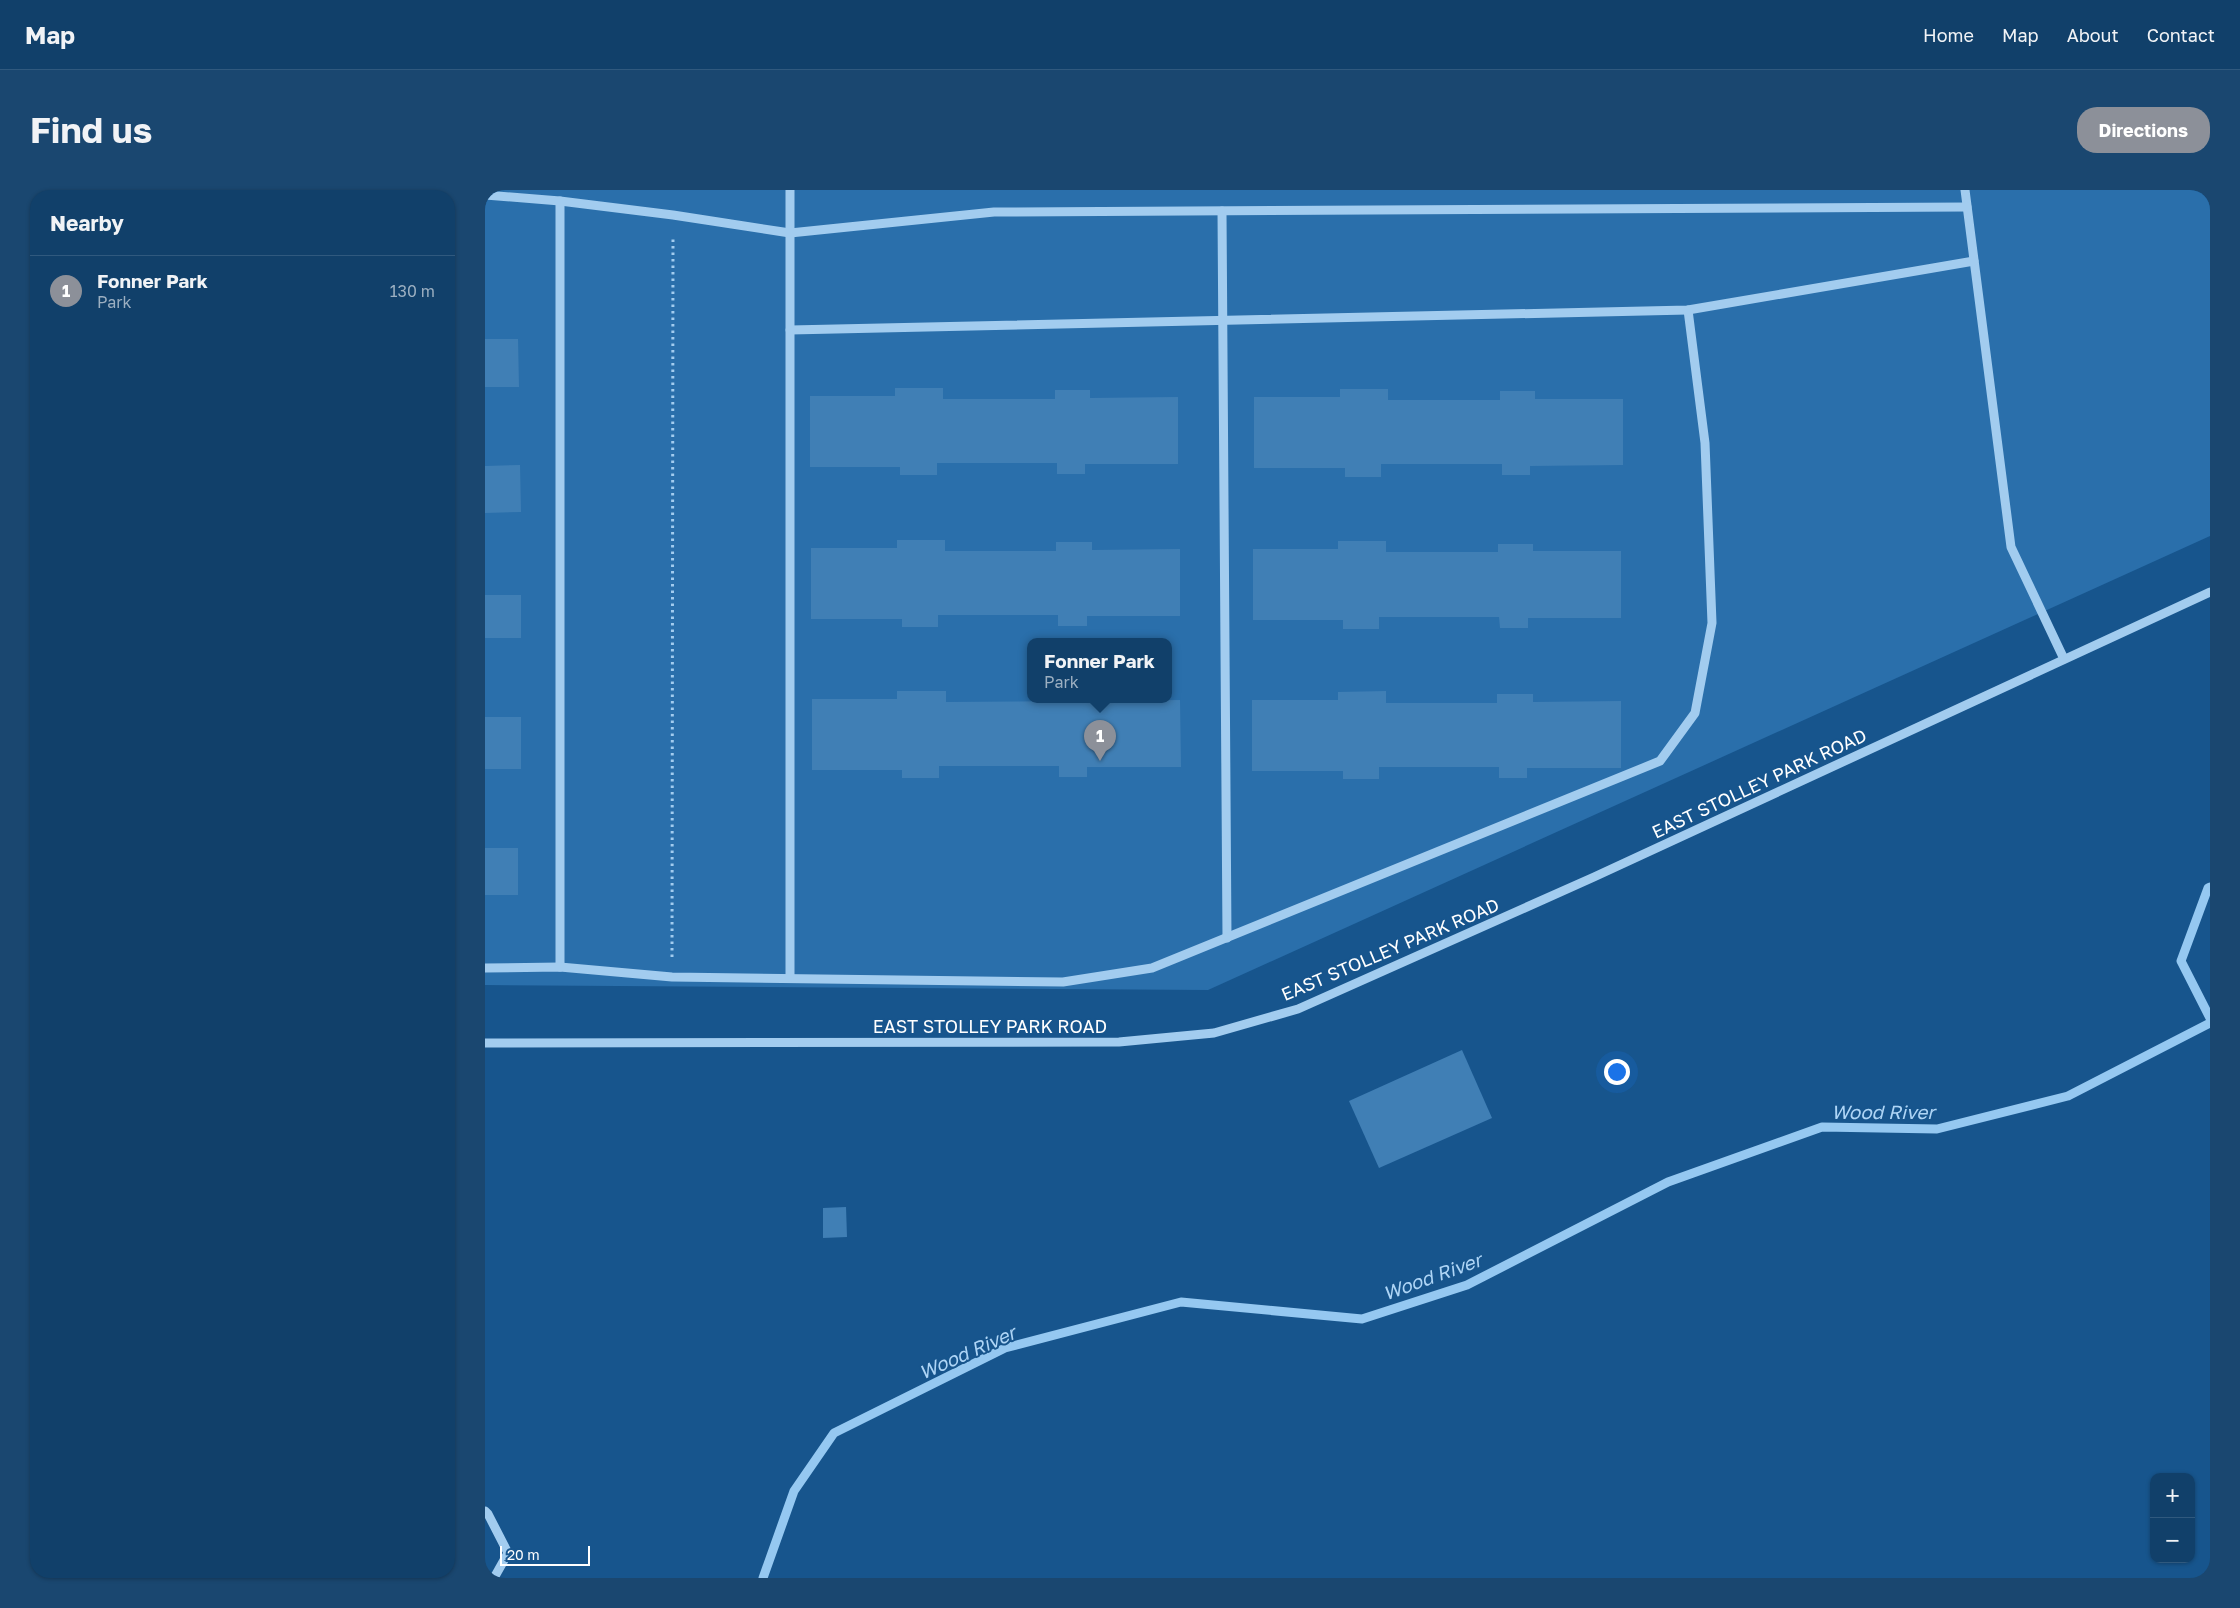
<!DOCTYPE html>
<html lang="en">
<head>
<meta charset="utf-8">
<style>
  :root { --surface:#11406a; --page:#1a4770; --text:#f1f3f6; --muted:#9cafc1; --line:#30597e; --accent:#8c9099 }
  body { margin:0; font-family:"Golos Text",sans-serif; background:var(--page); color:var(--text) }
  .controls { position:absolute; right:15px; bottom:15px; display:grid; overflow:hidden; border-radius:10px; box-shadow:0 1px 4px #0004 }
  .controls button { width:45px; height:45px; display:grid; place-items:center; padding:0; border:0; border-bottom:1px solid var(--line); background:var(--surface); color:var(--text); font:25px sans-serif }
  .scale { position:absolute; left:15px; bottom:12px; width:90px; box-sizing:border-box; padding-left:5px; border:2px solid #fff; border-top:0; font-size:14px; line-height:18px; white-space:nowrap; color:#fff; -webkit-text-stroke:4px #17558d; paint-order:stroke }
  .you { position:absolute; left:1131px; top:881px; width:18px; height:18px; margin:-12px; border:4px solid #fff; border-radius:50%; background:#1a73e8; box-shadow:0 0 0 8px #1a73e833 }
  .badge { display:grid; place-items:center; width:32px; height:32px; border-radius:50%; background:var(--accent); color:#fff; font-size:16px; font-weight:700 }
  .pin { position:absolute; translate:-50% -41px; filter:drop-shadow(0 1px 2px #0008) }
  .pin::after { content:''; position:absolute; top:26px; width:18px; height:15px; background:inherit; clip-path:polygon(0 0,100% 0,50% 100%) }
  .popup { position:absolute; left:542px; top:448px; width:145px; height:65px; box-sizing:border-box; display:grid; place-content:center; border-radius:10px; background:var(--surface); filter:drop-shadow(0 1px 4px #0005); font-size:16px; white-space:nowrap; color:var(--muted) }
  .popup b { font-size:19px; color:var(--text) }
  .popup::after { content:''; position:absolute; left:50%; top:100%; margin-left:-10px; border:10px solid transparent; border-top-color:var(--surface) }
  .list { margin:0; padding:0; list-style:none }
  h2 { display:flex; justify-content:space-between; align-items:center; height:65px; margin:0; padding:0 20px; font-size:21px }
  h2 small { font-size:16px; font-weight:400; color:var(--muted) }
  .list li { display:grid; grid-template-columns:32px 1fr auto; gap:15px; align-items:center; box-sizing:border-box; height:70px; padding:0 20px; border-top:1px solid var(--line) }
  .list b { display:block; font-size:19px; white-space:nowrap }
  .list p { margin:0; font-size:16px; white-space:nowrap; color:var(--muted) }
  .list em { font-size:16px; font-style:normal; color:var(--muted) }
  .map { position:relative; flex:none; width:1725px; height:1388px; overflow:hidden; border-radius:20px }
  header { display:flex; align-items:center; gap:30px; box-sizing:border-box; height:70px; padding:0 25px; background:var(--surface); border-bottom:1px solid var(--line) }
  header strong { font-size:24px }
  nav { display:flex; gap:28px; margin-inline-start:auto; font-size:18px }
  .intro { display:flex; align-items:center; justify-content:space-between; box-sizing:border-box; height:120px; padding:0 30px }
  h1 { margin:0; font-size:35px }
  .button { padding:12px 22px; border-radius:20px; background:var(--accent); color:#fff; font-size:18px; font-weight:700 }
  main { display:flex; gap:30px; padding:0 30px }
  aside { flex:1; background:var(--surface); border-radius:20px; box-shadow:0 1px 4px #0004 }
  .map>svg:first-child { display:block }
  .green { fill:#2a6fab; fill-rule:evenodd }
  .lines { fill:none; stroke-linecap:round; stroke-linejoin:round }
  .stream { stroke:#95c8f1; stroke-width:9 }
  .building { fill:#407fb5 }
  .path { stroke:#a2ccef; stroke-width:3; stroke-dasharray:2.5 4; stroke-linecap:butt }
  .minor { stroke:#a2ccef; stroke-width:9 }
  .labels { text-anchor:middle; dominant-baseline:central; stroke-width:4; stroke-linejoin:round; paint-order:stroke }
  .street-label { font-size:18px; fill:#fff; stroke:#17558d }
  .water-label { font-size:19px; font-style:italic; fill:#aed5f6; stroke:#17558d }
</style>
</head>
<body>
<header>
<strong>Map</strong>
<nav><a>Home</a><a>Map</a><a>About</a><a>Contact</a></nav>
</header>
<div class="intro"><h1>Find us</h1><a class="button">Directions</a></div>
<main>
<aside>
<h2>Nearby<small></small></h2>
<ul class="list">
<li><span class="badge">1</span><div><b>Fonner Park</b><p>Park</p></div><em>130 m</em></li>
</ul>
</aside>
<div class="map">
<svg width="1725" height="1388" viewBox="0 0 1725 1388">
  <rect width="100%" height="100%" fill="#17558d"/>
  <path class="green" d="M0 0H1725V346L723 800 0 795ZM546 452H684V510H546Z"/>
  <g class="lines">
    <g class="stream">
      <path d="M1725 697 1723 698 1696 771 1725 828"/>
      <path d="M278 1388 309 1301 349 1243 520 1158 696 1112 877 1129 982 1095 1183 992 1337 937 1452 939 1583 906 1725 833"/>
    </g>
  </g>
  <g class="building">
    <path d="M0 149H33L34 197H0Z"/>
    <path d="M410 198H458V209H570V200H605V208L693 207V274H600V284H572V273H452V285H415V277H325V206H410Z"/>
    <path d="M855 199H903V210H1015V201H1050V209H1138V275L1045 276V285H1017V274H896V287H860V278H769V207H855Z"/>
    <path d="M35 275 36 322 0 323V276Z"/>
    <path d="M412 350H460V361H571V352H607V360L695 359V426H602V436H573V425H453V437H417V429H326V358H412Z"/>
    <path d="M853 351H901V362H1013V354H1048V361H1136V428H1043V438H1015L1014 427H894V439H858V430H768V359H853Z"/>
    <rect x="0" y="405" width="36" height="43"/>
    <path d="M412 501H461V512L695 510 696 577H602V587H574V576H454V588H417V580H327V509H412Z"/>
    <path d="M901 501V513H1012V504H1048V512L1136 511V578H1042V588H1014V577H894V589H858V581H767V510H853V502Z"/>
    <rect x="0" y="527" width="36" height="52"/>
    <rect x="0" y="658" width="33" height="47"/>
    <path d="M977 860 1007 928 894 978 864 911Z"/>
    <path d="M361 1017 362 1047 338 1048V1018Z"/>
  </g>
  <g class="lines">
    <path class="path" d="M187 767 188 46"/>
    <g class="minor">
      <path d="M1480 0 1526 357 1579 469"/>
      <path d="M0 5 75 11 188 25 305 43 509 22 1482 17"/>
      <path d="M737 21 742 748"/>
      <path d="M305 140 1203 120 1489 71"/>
      <path d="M75 777V11"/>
      <path d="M0 778 75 777 187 787 578 792 667 778 1175 571 1210 523 1227 433 1220 253 1203 120"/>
      <path d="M305 787V0"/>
      <path d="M0 853 634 852 729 843 813 819 1109 687 1725 402"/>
      <path d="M0 1321 3 1324 23 1363 9 1388"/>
    </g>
  </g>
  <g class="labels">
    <g class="street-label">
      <text transform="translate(1274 593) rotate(-25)">EAST STOLLEY PARK ROAD</text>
      <text transform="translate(905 759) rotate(-23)">EAST STOLLEY PARK ROAD</text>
      <text x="505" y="836">EAST STOLLEY PARK ROAD</text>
    </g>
    <g class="water-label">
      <text x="1398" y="921">Wood River</text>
      <text transform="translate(947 1086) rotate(-20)">Wood River</text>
      <text transform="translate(482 1162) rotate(-24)">Wood River</text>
    </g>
  </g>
</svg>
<div class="controls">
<button>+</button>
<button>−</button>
</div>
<div class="scale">20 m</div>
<div class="you"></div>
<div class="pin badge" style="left:615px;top:571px">1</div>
<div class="popup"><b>Fonner Park</b>Park</div>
</div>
</main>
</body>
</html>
